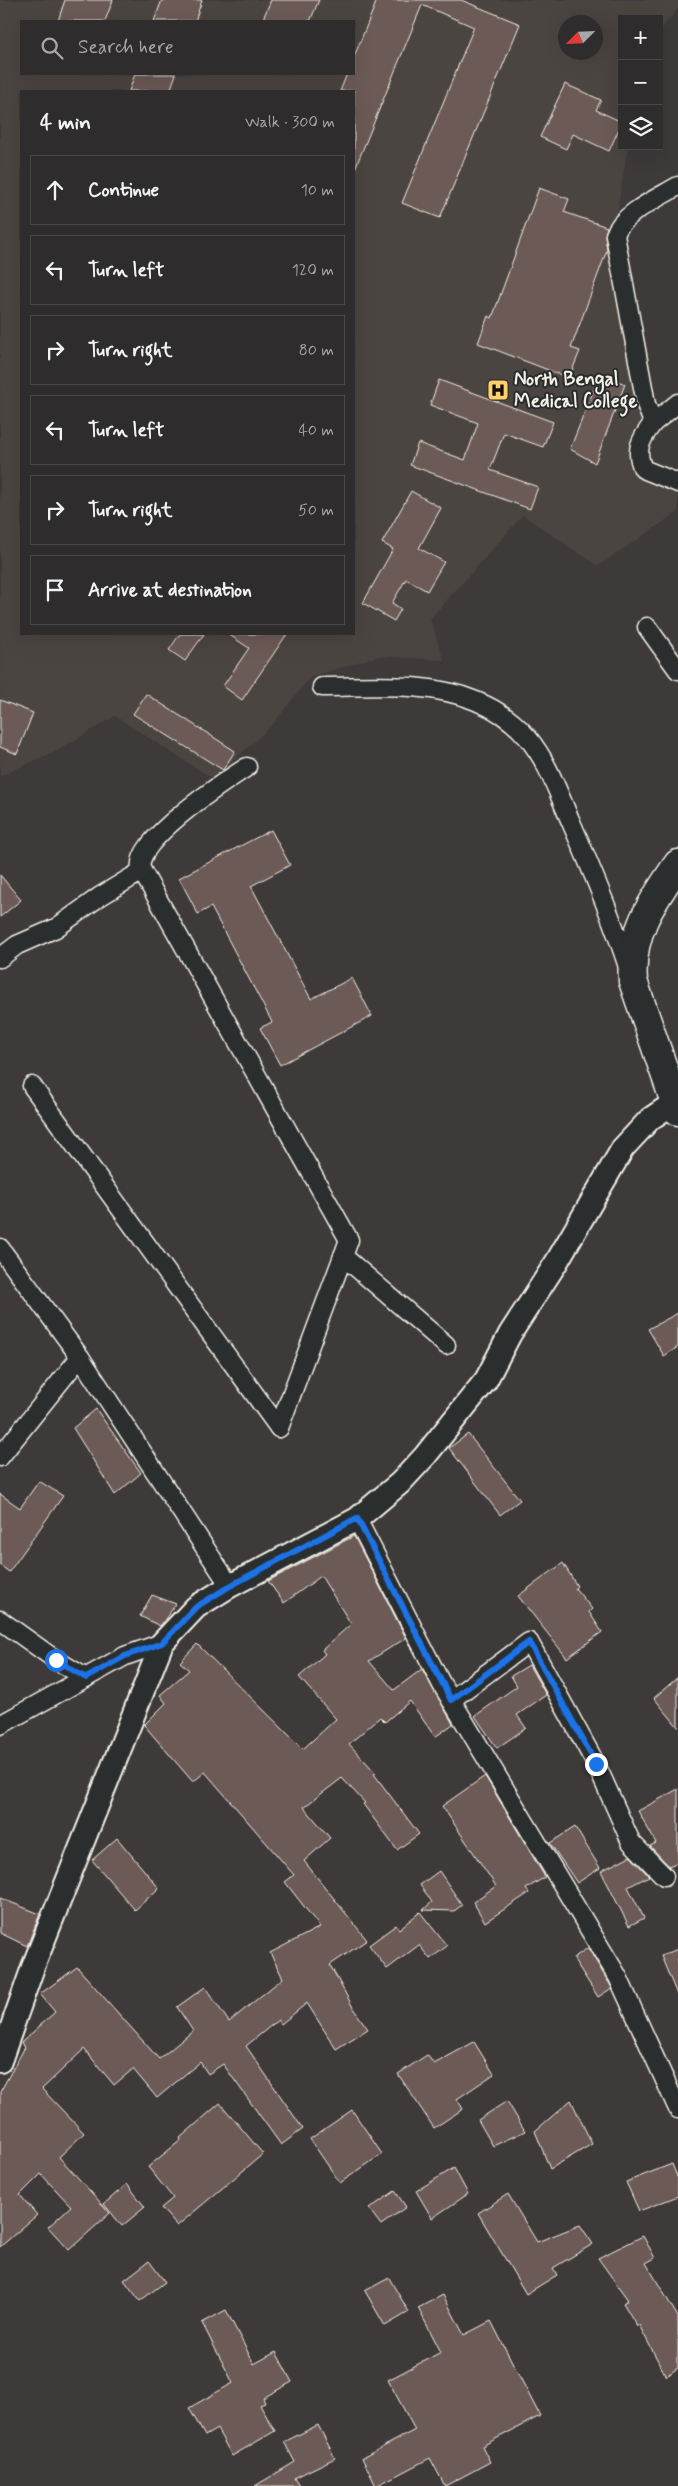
<!DOCTYPE html>
<html lang="en">
<head>
<meta charset="utf-8">
<style>
  :root { --surface:#2e2c2c; --page:#363434; --text:#f1f3f6; --muted:#a7a7a9; --line:#494848 }
  body { margin:0; font-family:Mynerve,sans-serif; background:var(--page); color:var(--text) }
  .controls { position:absolute; right:15px; top:15px; display:grid; overflow:hidden; border-radius:0px; box-shadow:0 5px 20px #0002 }
  .controls button { width:45px; height:45px; display:grid; place-items:center; padding:0; border:0; border-bottom:1px solid var(--line); background:var(--surface); color:var(--text); font:25px sans-serif }
  .compass { position:absolute; left:558px; top:15px; width:45px; height:45px; border-radius:50%; background:var(--surface); box-shadow:0 5px 20px #0002; rotate:246deg }
  .stop { position:absolute; width:15px; height:15px; margin:-11px; border:4px solid #1a73e8; border-radius:50%; background:#fff }
  .stop.end { background:#1a73e8; border-color:#fff; box-shadow:0 1px 5px #0008 }
  .list { margin:0; padding:0; list-style:none }
  h2 { display:flex; justify-content:space-between; align-items:center; height:65px; margin:0; padding:0 20px; font-size:21px }
  h2 small { font-size:16px; font-weight:400; color:var(--muted) }
  .list li { display:grid; grid-template-columns:32px 1fr auto; gap:15px; align-items:center; box-sizing:border-box; height:70px; margin:0 10px 10px; padding:0 10px; border:1px solid var(--line); border-radius:0px }
  .list b { display:block; font-size:19px; white-space:nowrap }
  .list em { font-size:16px; font-style:normal; color:var(--muted) }
  .icon { flex:none; width:28px; height:28px; fill:none; stroke:currentColor; stroke-width:2; stroke-linecap:round; stroke-linejoin:round }
  .map { position:relative; flex:none; width:678px; height:2486px; overflow:hidden }
  .search { position:absolute; background:var(--surface); box-shadow:0 5px 20px #0002; left:20px; top:20px; width:335px; height:55px; display:flex; align-items:center; gap:12px; box-sizing:border-box; padding:0 18px; border-radius:0px; color:var(--muted); font-size:19px }
  .panel { position:absolute; background:var(--surface); box-shadow:0 5px 20px #0002; left:20px; top:90px; width:335px; height:545px; border-radius:0px }
  .map>svg:first-child { display:block }
  .built { fill:#4c4442; fill-rule:evenodd }
  .building { fill:#6c5a56; stroke:#f4f1e8 }
  .lines { fill:none; stroke-linecap:round; stroke-linejoin:round }
  .minor-casing { stroke:#f4f1e8; stroke-width:21 }
  .tertiary-casing { stroke:#f4f1e8; stroke-width:26 }
  .primary-casing { stroke:#f4f1e8; stroke-width:31 }
  .minor { stroke:#2a2d2e; stroke-width:18 }
  .tertiary { stroke:#2a2d2e; stroke-width:22 }
  .primary { stroke:#2a2d2e; stroke-width:28 }
  .route { stroke:#1a73e8; stroke-width:6 }
  .labels { text-anchor:middle; dominant-baseline:central; stroke-width:4; stroke-linejoin:round; paint-order:stroke }
  .poi-label { font-size:19px; font-weight:bold; fill:#f4f1e8; stroke:#2a2d2e; text-anchor:start }
</style>
</head>
<body>
<div class="map">
<svg width="678" height="2486" viewBox="0 0 678 2486">
  <rect width="100%" height="100%" fill="#3e3a3a"/>
  <filter id="ink" filterUnits="userSpaceOnUse"><feTurbulence type="fractalNoise" baseFrequency=".02" numOctaves="2"/><feDisplacementMap in="SourceGraphic" scale="10" xChannelSelector="R" yChannelSelector="G"/><feConvolveMatrix kernelMatrix="1 2 1 2 8 2 1 2 1" color-interpolation-filters="sRGB"/></filter>
  <g filter="url(#ink)">
    <path class="built" d="M0 0H678V9L659 31V19H622V146H628L615 225 648 420 628 459 636 473 678 490V512L598 566 523 515 430 619 444 660 378 656 310 677 273 724 225 769 210 777 115 716 58 750 0 776ZM21 21H354V74H21ZM566 22H596V52H566ZM21 91H354V634H21Z"/>
    <g class="building">
      <path d="M65 0H113L105 21H58Z"/>
      <path d="M162 0H202L195 21H154Z"/>
      <path d="M271 0H319L310 21H262Z"/>
      <path d="M377 0H461L520 24 440 218 402 203 474 27 422 5 354 171V91H340L347 74H354V57Z"/>
      <path d="M135 74H176L170 91H129Z"/>
      <path d="M565 84 601 100 596 110 622 122 609 151 573 134 566 149 540 137Z"/>
      <path d="M539 188 569 199 564 212 607 227 605 236 607 250 571 348 580 351 569 378 478 343 488 316 492 318Z"/>
      <path d="M610 378 625 384 595 463 570 449 598 379 608 383Z"/>
      <path d="M439 380 553 422 543 447 504 433 490 470 538 487 530 509 410 465 418 443 465 460 478 423 430 405Z"/>
      <path d="M411 491 441 508 419 548 444 562 427 591 406 579 392 603 401 609 394 621 363 603 393 549 382 543Z"/>
      <path d="M180 634H204L185 661 169 650Z"/>
      <path d="M228 634H287L242 700 223 686 249 648Z"/>
      <path d="M146 694 235 751 223 770 133 714Z"/>
      <path d="M0 700 33 713 17 754 0 747Z"/>
      <path d="M271 830 290 865 251 886 311 999 352 978 372 1016 280 1065 260 1028 272 1022 211 907 198 914 179 878Z"/>
      <path d="M0 875 21 900 0 917Z"/>
      <path d="M678 1313V1347L664 1356 648 1329Z"/>
      <path d="M96 1409 141 1473 115 1495 73 1428Z"/>
      <path d="M468 1434 520 1500 500 1515 449 1448Z"/>
      <path d="M39 1481 63 1496 9 1572 0 1565V1494L20 1508Z"/>
      <path d="M354 1536 406 1638 369 1661 394 1690 422 1669 453 1724 435 1737 410 1701 385 1722 380 1717 349 1744 376 1773 374 1774 419 1834 397 1850 363 1804 365 1803 342 1778 304 1807 330 1838 304 1861 367 1940 330 1965 355 2011 368 2029 336 2049 307 2003 281 2024 278 2020 246 2046 303 2129 281 2145 223 2064 208 2074 200 2062 157 2098 133 2069 114 2085 84 2049 42 2089 84 2133 59 2157 110 2213 69 2250 48 2227 71 2206 41 2174 20 2195 37 2215 0 2247V2092L25 2047 21 2043 55 2012 40 1994 77 1967 159 2059 193 2031 177 2007 205 1987 229 2022 283 1978 270 1953 320 1927 285 1882 294 1875 205 1772 193 1782 144 1725 166 1703 160 1695 189 1670 180 1662 197 1644 303 1749 336 1719 299 1677 325 1654 322 1650 351 1624 321 1576 284 1603 268 1581Z"/>
      <path d="M563 1563 577 1586 575 1588 592 1609 589 1612 602 1632 567 1658 518 1596Z"/>
      <path d="M152 1595 176 1604 160 1626 140 1616Z"/>
      <path d="M529 1665 546 1695 517 1715 526 1728 497 1748 475 1716 517 1686 511 1676Z"/>
      <path d="M678 1677V1727L654 1698Z"/>
      <path d="M485 1776 545 1877 526 1889 529 1893 485 1922 473 1902 496 1886 442 1806Z"/>
      <path d="M678 1789V1862L669 1866 650 1846 656 1843 638 1811Z"/>
      <path d="M575 1827 600 1868 577 1883 550 1843Z"/>
      <path d="M117 1838 159 1888 135 1910 92 1860Z"/>
      <path d="M630 1856 649 1876 628 1887 644 1918 629 1926 601 1871Z"/>
      <path d="M439 1871 462 1905 454 1911 423 1910 432 1902 420 1885Z"/>
      <path d="M0 1898 40 1914 27 1946 0 1933Z"/>
      <path d="M420 1912 447 1946 430 1959 419 1945 387 1969 369 1945 396 1925 399 1929Z"/>
      <path d="M588 1948 612 1988 598 1997 573 1958Z"/>
      <path d="M678 1949V1997L661 1956Z"/>
      <path d="M474 2042 494 2074 457 2099 463 2109 434 2128 398 2074 427 2055 434 2064Z"/>
      <path d="M571 2100 592 2144 550 2169 535 2131Z"/>
      <path d="M507 2101 525 2131 493 2146 478 2120Z"/>
      <path d="M220 2103 263 2154 177 2226 161 2208 173 2198 148 2167 181 2140 180 2138Z"/>
      <path d="M352 2110 382 2154 340 2183 310 2139Z"/>
      <path d="M672 2164 678 2179V2196L639 2211 626 2182Z"/>
      <path d="M454 2168 468 2194 432 2218 416 2191Z"/>
      <path d="M127 2184 145 2207 122 2226 104 2204Z"/>
      <path d="M395 2191 406 2207 381 2225 369 2209Z"/>
      <path d="M508 2194 537 2242 580 2225 593 2244 553 2268 557 2275 526 2294 478 2213Z"/>
      <path d="M643 2236 655 2258 646 2263 678 2317V2368L666 2376 639 2325 637 2326 623 2303 628 2300 598 2258Z"/>
      <path d="M149 2261 165 2282 140 2301 124 2280Z"/>
      <path d="M389 2278 409 2312 385 2326 365 2291Z"/>
      <path d="M443 2295 464 2335 491 2321 540 2416 482 2446 490 2462 445 2486 430 2458 376 2486 362 2458 415 2430 388 2380 441 2352 418 2308Z"/>
      <path d="M226 2310 254 2364 276 2352 292 2382 263 2398 265 2403 260 2405 275 2431 232 2456 217 2429 205 2436 189 2408 233 2383 202 2323Z"/>
      <path d="M318 2425 335 2458 294 2478 299 2486H255L295 2462 284 2442Z"/>
    </g>
    <g class="lines">
      <g class="minor-casing">
        <g id="minor">
          <path d="M678 186C660 197 621 214 615 235L646 404 653 423C641 439 634 450 643 469L678 483"/>
          <path d="M653 423 678 403"/>
          <path d="M647 627 678 670"/>
          <path d="M322 687C372 687 428 681 476 701 496 709 514 721 528 738 548 762 558 793 571 822 592 870 612 917 628 967"/>
          <path d="M142 871 349 1240 279 1428"/>
          <path d="M0 958 17 945 56 928 99 897 142 871C128 844 227 780 247 767"/>
          <path d="M32 1086 279 1428"/>
          <path d="M0 1248 80 1357 230 1586"/>
          <path d="M343 1256 446 1345"/>
          <path d="M0 1457 80 1357"/>
          <path d="M357 1519 441 1683 618 1977 678 2109"/>
          <path d="M0 1620 56 1660 86 1678"/>
          <path d="M451 1700 529 1642 596 1764 631 1842 664 1876"/>
          <path d="M0 1725 125 1656 162 1643"/>
        </g>
      </g>
      <g class="tertiary-casing">
        <path id="tertiary" d="M0 2061 33 1967 162 1643 196 1607 230 1586 357 1519 400 1483 425 1456 486 1380 510 1334 556 1263 623 1148 650 1119 675 1102"/>
      </g>
      <g class="primary-casing">
        <path id="primary" d="M678 864C652 902 629 934 633 981L678 1111"/>
      </g>
      <use href="#minor" class="minor"/>
      <use href="#tertiary" class="tertiary"/>
      <use href="#primary" class="primary"/>
    </g>
  </g>
  <g class="lines" filter="url(#ink)">
    <path class="route" d="M56 1660 86 1678 125 1656 162 1643 196 1607 230 1586 357 1518 451 1700 529 1642 596 1764"/>
  </g>
  <defs>
    <g id="hospital-square" transform="scale(1.125)"><rect x="-9" y="-9" width="18" height="18" rx="4" fill="#ffd166" stroke="#2a2d2e"/><path d="M-5-5h3v3.5h4V-5h3V5h-3V1.5h-4V5h-3Z" fill="#111"/></g>
  </defs>
  <g fill-rule="evenodd">
    <use href="#hospital-square" x="498" y="390"/>
  </g>
  <g class="labels">
    <g class="poi-label">
      <text x="514" y="379">North Bengal<tspan x="514" dy="22">Medical College</tspan></text>
    </g>
  </g>
</svg>
<div class="controls">
<button>+</button>
<button>−</button>
<button><svg class="icon" aria-label="layers" viewBox="0 0 24 24"><path d="M12 4l9 5-9 5-9-5zM3 14l9 5 9-5"/></svg></button>
</div>
<svg class="compass" viewBox="-18 -18 36 36"><path d="M0-13l5 13h-10z" fill="#e53935"/><path d="M0 13l5-13h-10z" fill="#a7a7a9"/></svg>
<div class="stop" style="left:56px;top:1660px"></div>
<div class="stop end" style="left:596px;top:1764px"></div>
<div class="search"><svg class="icon" aria-label="search" viewBox="0 0 24 24"><circle cx="10" cy="10" r="6"/><path d="M15 15l6 6"/></svg>Search here</div>
<section class="panel">
<h2>4 min<small>Walk · 300 m</small></h2>
<ul class="list">
<li><svg class="icon" aria-label="ahead" viewBox="0 0 24 24"><path d="M12 20V5M6 11l6-6 6 6"/></svg><div><b>Continue</b></div><em>10 m</em></li>
<li><svg class="icon" aria-label="left" viewBox="0 0 24 24"><path d="M17 20v-9H6M10 6l-5 5 5 5"/></svg><div><b>Turn left</b></div><em>120 m</em></li>
<li><svg class="icon" aria-label="right" viewBox="0 0 24 24"><path d="M7 20v-9h11M14 6l5 5-5 5"/></svg><div><b>Turn right</b></div><em>80 m</em></li>
<li><svg class="icon" aria-label="left" viewBox="0 0 24 24"><path d="M17 20v-9H6M10 6l-5 5 5 5"/></svg><div><b>Turn left</b></div><em>40 m</em></li>
<li><svg class="icon" aria-label="right" viewBox="0 0 24 24"><path d="M7 20v-9h11M14 6l5 5-5 5"/></svg><div><b>Turn right</b></div><em>50 m</em></li>
<li><svg class="icon" aria-label="arrive" viewBox="0 0 24 24"><path d="M6 21V4h12l-3 4 3 4H6"/></svg><div><b>Arrive at destination</b></div></li>
</ul>
</section>
</div>
</body>
</html>
